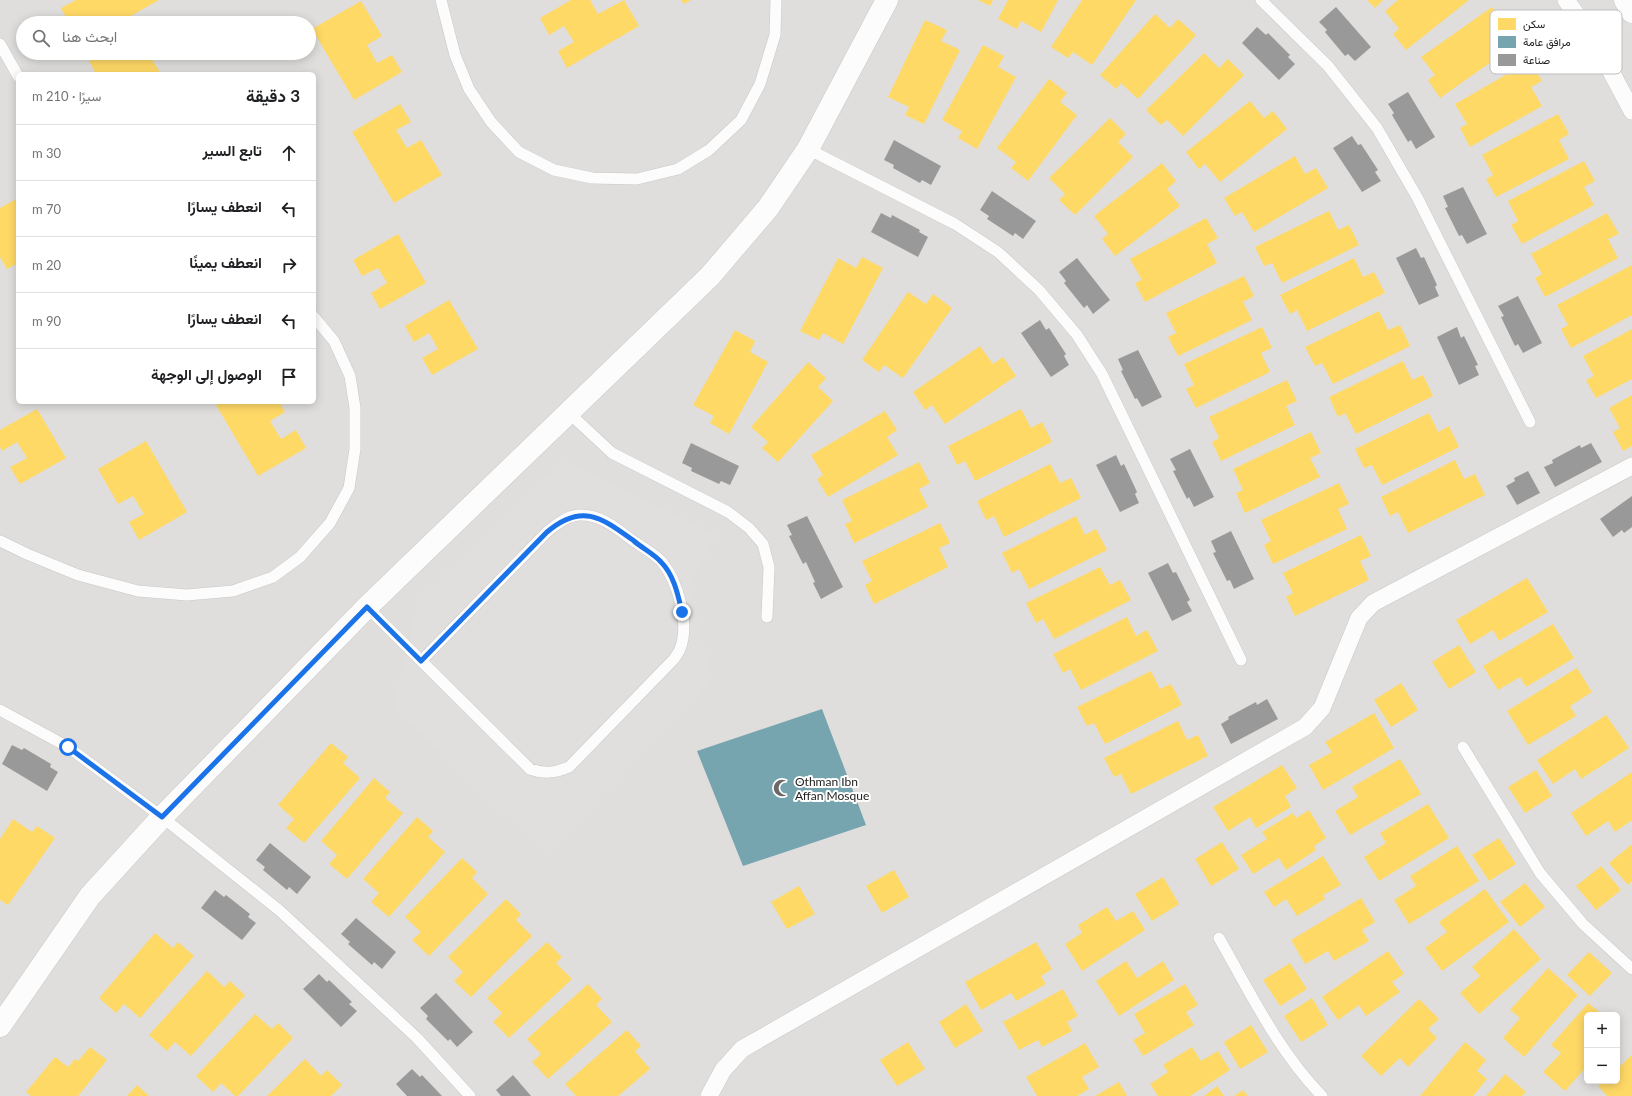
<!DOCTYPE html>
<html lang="ar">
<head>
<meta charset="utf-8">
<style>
  :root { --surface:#fff; --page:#f2f2f2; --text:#202124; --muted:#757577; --line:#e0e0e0 }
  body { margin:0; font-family:Lato,Vazirmatn,sans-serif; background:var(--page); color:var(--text); direction:rtl }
  .controls { position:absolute; right:12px; bottom:12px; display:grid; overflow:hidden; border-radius:6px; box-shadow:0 2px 10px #0003 }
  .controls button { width:36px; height:36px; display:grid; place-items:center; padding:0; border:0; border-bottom:1px solid var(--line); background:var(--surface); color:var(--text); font:20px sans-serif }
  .stop { position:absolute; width:12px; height:12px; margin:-9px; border:3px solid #1a73e8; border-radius:50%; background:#fff }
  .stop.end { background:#1a73e8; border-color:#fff; box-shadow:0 1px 4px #0008 }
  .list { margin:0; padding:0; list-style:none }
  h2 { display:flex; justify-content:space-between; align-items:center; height:52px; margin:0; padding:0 16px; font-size:17px }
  h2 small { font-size:13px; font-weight:400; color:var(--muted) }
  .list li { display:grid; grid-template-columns:26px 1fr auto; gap:12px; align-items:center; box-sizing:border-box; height:56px; padding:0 16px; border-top:1px solid var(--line) }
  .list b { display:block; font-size:15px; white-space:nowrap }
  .list em { font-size:13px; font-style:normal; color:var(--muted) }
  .icon { flex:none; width:22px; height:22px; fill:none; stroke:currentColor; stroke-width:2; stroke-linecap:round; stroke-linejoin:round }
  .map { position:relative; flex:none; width:1632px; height:1096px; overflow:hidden; direction:ltr }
  .search { position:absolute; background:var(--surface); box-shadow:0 2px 10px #0003; left:16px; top:16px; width:300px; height:44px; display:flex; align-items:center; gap:10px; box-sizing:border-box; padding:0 14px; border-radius:22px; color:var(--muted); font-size:15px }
  .panel { position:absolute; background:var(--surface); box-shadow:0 2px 10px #0003; left:16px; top:72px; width:300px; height:332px; border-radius:6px; direction:rtl }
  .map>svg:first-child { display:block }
  .residential { fill:#dfdedc; fill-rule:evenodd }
  .parking { fill:#e0dfde }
  .homes { fill:#ffd966 }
  .public { fill:#76a5af }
  .industry { fill:#999 }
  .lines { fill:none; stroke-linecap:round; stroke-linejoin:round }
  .service-casing { stroke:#c9c8c7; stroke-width:12 }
  .pedestrian-casing { stroke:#c9c8c7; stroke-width:18 }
  .minor-casing { stroke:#c9c8c7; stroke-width:23 }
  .tertiary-casing { stroke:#c9c8c7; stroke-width:23 }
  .service { stroke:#fdfcfc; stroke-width:11 }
  .pedestrian { stroke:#fdfcfc; stroke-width:17 }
  .minor { stroke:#fdfcfc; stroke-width:22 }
  .tertiary { stroke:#fdfcfc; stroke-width:22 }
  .route { stroke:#1a73e8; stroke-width:5 }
  .labels { text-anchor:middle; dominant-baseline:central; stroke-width:4; stroke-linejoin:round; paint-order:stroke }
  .poi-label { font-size:12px; fill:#222; stroke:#fff; text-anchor:start }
  .key { fill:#fff; stroke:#bdbdbd; stroke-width:1 }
  .key-label { font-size:11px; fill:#222 }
</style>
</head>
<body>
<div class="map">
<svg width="1632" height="1096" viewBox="0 0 1632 1096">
  <rect width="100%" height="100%" fill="#f0eeeb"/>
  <path class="residential" d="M0 0H1616L1632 25V1096H0ZM23 23H309V53H23ZM18 74H314V402H18ZM1587 1015H1617V1081H1587Z"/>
  <path class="parking" d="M562 461 717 535 688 586 713 679 546 851 394 708 418 602Z"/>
  <g class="homes">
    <path d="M76 0H159L118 23H69L61 8Z"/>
    <path d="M571 0H590L598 14 624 0 639 26 567 68 558 51 574 42 564 26 549 35 540 18Z"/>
    <path d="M681 0H691L684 4Z"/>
    <path d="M978 0H993L990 6Z"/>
    <path d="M1008 0H1058L1041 32 1021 21 1017 29 998 19Z"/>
    <path d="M1082 0H1136L1092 65 1073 52 1068 58 1051 47Z"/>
    <path d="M1367 0H1383L1375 8Z"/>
    <path d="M1398 0H1469L1406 50 1393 34 1399 29 1385 11Z"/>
    <path d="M361 1 382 36 367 45 377 63 392 55 402 72 354 100 312 29Z"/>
    <path d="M1492 7 1506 26 1496 33 1508 50 1440 98 1428 80 1435 75 1421 57Z"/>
    <path d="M1155 14 1170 28 1178 19 1196 35 1138 99 1121 83 1116 89 1100 75Z"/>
    <path d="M925 20 947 30 941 41 960 50 924 124 905 115 909 107 888 97Z"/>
    <path d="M983 45 1004 56 998 67 1016 77 977 149 958 138 962 131 942 120Z"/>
    <path d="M103 53H148L161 74H96L89 61Z"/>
    <path d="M1204 53 1219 68 1228 59 1244 75 1183 136 1167 120 1161 125 1146 110Z"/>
    <path d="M1530 61 1542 81 1531 87 1542 106 1470 147 1460 128 1467 124 1455 104Z"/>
    <path d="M1049 79 1067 93 1060 102 1077 115 1028 181 1011 168 1016 162 997 148Z"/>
    <path d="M1250 101 1264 118 1273 111 1287 129 1220 182 1205 164 1199 169 1186 152Z"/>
    <path d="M400 104 411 122 396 130 407 148 421 140 442 175 394 203 352 132Z"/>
    <path d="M1558 114 1569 134 1559 140 1569 159 1496 197 1486 179 1493 175 1482 155Z"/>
    <path d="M1110 118 1126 134 1118 142 1133 157 1075 215 1059 200 1065 194 1049 178Z"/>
    <path d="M1295 156 1305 174 1316 168 1328 188 1254 232 1242 212 1235 216 1224 198Z"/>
    <path d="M1584 161 1595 181 1584 187 1594 205 1522 244 1511 225 1518 221 1508 201Z"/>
    <path d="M1162 163 1176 181 1167 189 1180 206 1115 256 1102 239 1108 234 1094 216Z"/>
    <path d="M18 198V263L7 269 0 257V208Z"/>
    <path d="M1329 211 1338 230 1349 225 1359 245 1282 283 1272 263 1264 266 1255 247Z"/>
    <path d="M1607 213 1619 234 1608 239 1618 258 1545 297 1535 278 1542 274 1531 254Z"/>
    <path d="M1206 218 1218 238 1207 244 1217 263 1145 302 1135 283 1142 280 1130 259Z"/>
    <path d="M398 234 426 283 380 309 371 293 387 283 378 268 362 276 353 260Z"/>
    <path d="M862 257 883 268 843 344 823 333 819 340 800 331 838 258 856 268Z"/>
    <path d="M1354 258 1363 277 1374 272 1385 293 1307 331 1297 310 1290 314 1280 295Z"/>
    <path d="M1632 265V315L1571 348 1561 329 1568 325 1557 305Z"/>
    <path d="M1244 276 1254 296 1243 302 1252 320 1178 356 1168 337 1176 333 1166 313Z"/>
    <path d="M908 292 926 304 933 294 952 308 903 378 884 365 879 372 862 360Z"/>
    <path d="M449 300 478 349 432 375 422 358 438 349 429 333 414 342 405 326Z"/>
    <path d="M1379 311 1388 330 1400 325 1410 346 1333 384 1322 363 1315 366 1305 347Z"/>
    <path d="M1262 327 1272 348 1261 353 1270 372 1196 408 1186 389 1194 385 1184 364Z"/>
    <path d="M1632 329V379L1596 398 1586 380 1594 376 1583 356Z"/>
    <path d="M735 330 755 341 750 352 768 362 729 434 710 423 714 416 693 405Z"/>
    <path d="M980 346 993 364 1003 357 1016 376 945 424 932 405 925 410 913 392Z"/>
    <path d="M1403 361 1412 380 1423 375 1433 396 1356 434 1345 413 1338 417 1329 397Z"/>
    <path d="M808 362 826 378 818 387 833 401 778 462 762 448 768 442 751 427Z"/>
    <path d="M1287 380 1297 401 1286 406 1295 425 1221 461 1212 442 1219 438 1209 417Z"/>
    <path d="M1632 395V446L1623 451 1613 432 1620 428 1609 408Z"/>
    <path d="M221 402H279L285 412 270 421 281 439 296 430 306 448 258 476 216 405Z"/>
    <path d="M37 409 66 458 20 484 10 467 27 458 17 442 2 451 0 447V430Z"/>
    <path d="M1021 409 1031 428 1042 422 1052 442 975 481 965 461 957 465 948 446Z"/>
    <path d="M885 411 897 430 887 437 898 455 828 497 817 479 823 475 811 455Z"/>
    <path d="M1429 413 1438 432 1449 426 1459 447 1382 485 1372 465 1364 468 1355 449Z"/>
    <path d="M1311 432 1321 453 1310 458 1320 477 1245 513 1236 493 1243 490 1233 469Z"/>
    <path d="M146 441 187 512 139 540 129 522 144 514 133 496 118 504 98 469Z"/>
    <path d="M1455 460 1464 479 1475 474 1485 495 1408 533 1398 512 1390 516 1381 497Z"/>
    <path d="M919 462 930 483 919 489 928 507 854 543 845 524 852 521 842 500Z"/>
    <path d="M1050 464 1060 483 1071 478 1081 498 1004 537 994 516 986 520 977 501Z"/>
    <path d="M1339 483 1349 504 1338 509 1347 529 1273 564 1264 545 1271 541 1261 520Z"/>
    <path d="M1076 516 1085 535 1096 529 1107 550 1029 589 1019 569 1012 573 1002 553Z"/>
    <path d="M940 523 950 543 939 548 948 567 874 604 865 585 872 581 862 561Z"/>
    <path d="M1361 535 1371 556 1360 561 1369 580 1295 616 1286 597 1293 593 1283 573Z"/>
    <path d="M1100 567 1110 585 1120 580 1131 600 1054 639 1043 619 1036 623 1026 603Z"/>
    <path d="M1527 578 1548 612 1499 641 1493 630 1470 644 1456 620Z"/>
    <path d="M1127 617 1136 636 1147 630 1158 651 1081 690 1070 669 1063 673 1053 654Z"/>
    <path d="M1553 624 1574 658 1526 687 1520 677 1498 690 1483 666Z"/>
    <path d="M1459 645 1476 672 1449 689 1432 662Z"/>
    <path d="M1577 668 1592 692 1570 706 1576 716 1528 745 1507 711Z"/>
    <path d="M1151 671 1160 689 1171 684 1182 705 1105 744 1094 723 1087 726 1077 707Z"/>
    <path d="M1401 683 1418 710 1391 727 1374 700Z"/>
    <path d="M1374 713 1394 748 1323 790 1309 765 1332 752 1325 742Z"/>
    <path d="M1606 715 1629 748 1581 779 1575 769 1553 784 1537 760Z"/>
    <path d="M1178 721 1187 740 1198 735 1208 756 1131 794 1121 774 1114 777 1104 758Z"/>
    <path d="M331 743 348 757 343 763 360 778 304 843 286 828 294 819 278 805Z"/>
    <path d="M1400 759 1421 794 1350 835 1335 811 1358 797 1352 787Z"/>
    <path d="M1282 765 1297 788 1285 796 1291 807 1256 828 1250 817 1228 831 1213 807Z"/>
    <path d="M1536 770 1552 796 1525 813 1508 787Z"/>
    <path d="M1632 772V820L1615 832 1608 821 1586 836 1571 813Z"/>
    <path d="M374 778 390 792 385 798 403 813 347 879 329 864 337 855 321 841Z"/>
    <path d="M1428 804 1449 838 1379 881 1364 857 1386 843 1380 833Z"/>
    <path d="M1309 810 1326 838 1314 846 1316 850 1286 870 1279 858 1253 874 1241 855 1267 839 1262 832 1293 813 1296 818Z"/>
    <path d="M417 817 433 831 428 837 445 852 389 917 371 902 379 893 363 879Z"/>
    <path d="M13 819 32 832 37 826 55 838 8 905 0 900V839Z"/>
    <path d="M1499 838 1516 864 1489 881 1472 855Z"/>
    <path d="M1222 842 1239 869 1211 886 1195 859Z"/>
    <path d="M1632 844V881L1628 885 1609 863Z"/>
    <path d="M1457 846 1479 881 1409 924 1394 900 1416 886 1410 876Z"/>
    <path d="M1323 856 1341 885 1323 895 1325 899 1297 916 1286 899 1274 907 1264 892Z"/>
    <path d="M462 858 477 872 472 878 488 894 429 956 412 940 421 932 405 917Z"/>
    <path d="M1601 866 1621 890 1596 910 1576 886Z"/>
    <path d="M894 870 909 897 882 913 866 886Z"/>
    <path d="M1163 877 1179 904 1152 921 1135 894Z"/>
    <path d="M1525 883 1545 907 1520 927 1500 902Z"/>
    <path d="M799 886 815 914 787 929 771 902Z"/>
    <path d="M1485 889 1509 922 1442 971 1425 948 1447 932 1439 922Z"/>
    <path d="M1361 898 1375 922 1362 930 1369 941 1334 961 1328 951 1305 964 1291 940Z"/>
    <path d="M506 899 521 914 516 920 532 936 471 997 454 981 463 972 448 957Z"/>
    <path d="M1107 907 1116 921 1133 911 1145 930 1082 971 1065 944 1082 933 1078 925Z"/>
    <path d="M1514 929 1541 959 1479 1014 1460 993 1480 976 1472 967Z"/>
    <path d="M155 933 173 948 178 942 194 956 140 1018 124 1004 116 1013 99 998Z"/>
    <path d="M547 942 562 957 556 963 572 979 509 1038 493 1022 502 1013 487 998Z"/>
    <path d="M1036 942 1052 969 1041 976 1046 984 1016 1001 1011 993 981 1010 965 982Z"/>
    <path d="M1388 951 1404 974 1392 982 1400 992 1366 1016 1359 1005 1338 1020 1322 997Z"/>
    <path d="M1589 952 1612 973 1590 996 1567 975Z"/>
    <path d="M1126 961 1137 978 1163 961 1174 980 1119 1016 1096 981Z"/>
    <path d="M1290 963 1307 989 1280 1006 1263 980Z"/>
    <path d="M1548 968 1578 995 1524 1057 1503 1038 1520 1018 1510 1010Z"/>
    <path d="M207 971 224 987 230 981 245 995 191 1056 175 1042 167 1051 149 1035Z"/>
    <path d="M588 984 602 999 596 1005 612 1022 548 1079 532 1062 541 1054 527 1039Z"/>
    <path d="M1185 984 1198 1005 1186 1012 1194 1025 1143 1056 1133 1040 1145 1033 1134 1014Z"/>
    <path d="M1063 989 1078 1016 1067 1022 1072 1031 1042 1047 1038 1040 1019 1050 1003 1022Z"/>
    <path d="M1312 998 1328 1025 1301 1042 1284 1016Z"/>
    <path d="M1419 999 1439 1019 1428 1029 1437 1038 1408 1067 1400 1058 1381 1076 1361 1056Z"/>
    <path d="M1588 1003 1603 1015H1587V1066L1565 1091 1543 1072 1561 1053 1551 1045Z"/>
    <path d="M966 1004 983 1031 955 1048 939 1022Z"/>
    <path d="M255 1014 272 1029 278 1023 293 1038 238 1096H235L221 1083 213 1092 196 1076Z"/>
    <path d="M1251 1025 1268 1052 1240 1069 1224 1042Z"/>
    <path d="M627 1030 641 1046 635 1051 650 1069 618 1096H576L565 1084Z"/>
    <path d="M908 1042 925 1069 897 1086 880 1060Z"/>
    <path d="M1465 1042 1486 1060 1477 1071 1487 1079 1473 1096H1420Z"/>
    <path d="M1085 1043 1099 1067 1082 1077 1089 1089 1077 1096H1037L1026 1077Z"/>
    <path d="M90 1047 107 1060 78 1096H31L26 1092 55 1057 68 1067 75 1059 78 1061Z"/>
    <path d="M1192 1047 1201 1061 1218 1051 1230 1070 1190 1096H1158L1150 1084 1168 1072 1163 1065Z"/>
    <path d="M1632 1055V1096H1607L1598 1086 1604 1081H1617V1069Z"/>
    <path d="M305 1059 321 1076 327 1070 342 1085 331 1096H267Z"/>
    <path d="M1505 1074 1526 1092 1522 1096H1486Z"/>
    <path d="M1119 1082 1127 1096H1095Z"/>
    <path d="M137 1085 149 1096H127Z"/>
    <path d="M1217 1086 1224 1096H1204Z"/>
    <path d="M1243 1090 1248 1096H1234Z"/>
  </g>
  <path class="public" d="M822 709 866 825 743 866 697 751Z"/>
  <g class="industry">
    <path d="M1336 7 1371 47 1355 61 1348 54 1345 56 1325 32 1327 30 1319 22Z"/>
    <path d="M1257 27 1266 35 1268 33 1290 55 1288 57 1295 64 1279 80 1242 43Z"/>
    <path d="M1408 92 1435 137 1416 149 1411 140 1408 142 1392 115 1394 113 1388 104Z"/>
    <path d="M1352 136 1358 145 1361 144 1378 170 1375 172 1381 181 1362 192 1333 148Z"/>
    <path d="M894 140 941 166 931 185 922 180 920 183 893 168 894 165 884 160Z"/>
    <path d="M1463 187 1487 234 1467 244 1462 235 1459 236 1445 208 1448 207 1443 196Z"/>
    <path d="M992 191 1036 221 1023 239 1015 233 1013 236 987 219 989 216 980 210Z"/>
    <path d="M881 213 891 218 892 215 920 230 919 232 928 237 918 257 871 232Z"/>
    <path d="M1416 248 1421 258 1424 257 1437 285 1435 287 1439 296 1419 305 1396 258Z"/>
    <path d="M1077 258 1110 300 1093 314 1087 305 1084 308 1064 283 1066 281 1059 272Z"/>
    <path d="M1518 296 1542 343 1523 353 1518 344 1515 346 1501 317 1504 316 1498 306Z"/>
    <path d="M1040 320 1046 330 1049 328 1066 354 1064 356 1069 365 1051 377 1021 333Z"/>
    <path d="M1457 327 1461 338 1464 336 1478 365 1475 366 1479 375 1459 385 1437 337Z"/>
    <path d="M1138 350 1162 397 1142 407 1137 398 1135 399 1121 371 1123 370 1118 359Z"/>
    <path d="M691 443 739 466 730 485 721 481 719 484 691 471 692 468 682 463Z"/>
    <path d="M1591 443 1602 462 1555 487 1544 467 1553 463 1552 460 1580 445 1581 448Z"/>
    <path d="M1190 449 1214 497 1194 507 1189 497 1187 499 1173 471 1176 470 1170 459Z"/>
    <path d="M1116 455 1121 466 1124 464 1137 492 1135 494 1139 503 1120 512 1096 465Z"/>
    <path d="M1528 471 1540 493 1517 505 1506 486 1515 481 1514 478Z"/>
    <path d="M1632 496V527L1624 533 1622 530 1613 537 1600 519Z"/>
    <path d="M807 516 843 587 821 599 813 583 815 582 806 562 803 564 789 536 792 535 787 525Z"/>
    <path d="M1231 531 1254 579 1234 589 1230 580 1227 581 1213 553 1216 552 1211 541Z"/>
    <path d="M1168 563 1173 573 1176 572 1190 600 1187 602 1192 611 1172 621 1148 573Z"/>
    <path d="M1267 699 1278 719 1231 744 1221 724 1229 719 1228 717 1256 702 1257 705Z"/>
    <path d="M12 745 22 750 24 748 51 764 50 767 58 772 47 791 2 764Z"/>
    <path d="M270 843 311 877 297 894 289 887 287 890 263 870 265 867 256 860Z"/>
    <path d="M215 890 224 897 226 895 250 914 248 917 256 923 242 940 201 908Z"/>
    <path d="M356 918 396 952 382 969 374 962 372 965 348 944 350 942 341 934Z"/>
    <path d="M319 974 327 982 329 980 352 1002 349 1004 357 1011 341 1027 303 989Z"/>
    <path d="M436 993 473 1032 457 1047 450 1039 448 1041 426 1019 428 1016 420 1008Z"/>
    <path d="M412 1069 420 1077 422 1075 442 1096H407L396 1084Z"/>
    <path d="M513 1075 531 1096H501L496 1090Z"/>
  </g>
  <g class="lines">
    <g class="service-casing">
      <g id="service">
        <path d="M441 0 455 55 469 89 491 122 519 152 554 170 592 178 637 179 678 169 709 150 741 120 760 84 775 35 776 0"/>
        <path d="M1261 0 1328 66 1377 128 1417 197 1530 422"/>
        <path d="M0 44 18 76"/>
        <path d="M808 149 955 224 998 252 1039 290 1077 335 1102 374 1241 660"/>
        <path d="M569 413 612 453 728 512 749 528 763 544 769 567 767 617"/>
        <path d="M0 541 27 554 78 575 138 591 187 595 233 591 273 577 300 557 330 523 349 488 355 449V408L350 376 334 341 314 317"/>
        <path d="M367 607 530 769C544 774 555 773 569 767L674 659C676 656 679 652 680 649 690 624 678 582 662 562 654 553 637 544 628 537 614 526 598 514 579 515 566 516 556 525 547 532L421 661"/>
        <path d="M0 710 68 747 162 817 279 910 417 1038 470 1096"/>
        <path d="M1463 747 1540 873 1583 924 1632 969"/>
        <path d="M1219 938C1250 992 1278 1051 1322 1096"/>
      </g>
    </g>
    <g class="pedestrian-casing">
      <g id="pedestrian">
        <path d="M1566 0 1592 36 1632 111"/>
        <path d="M709 1096 723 1070 742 1049 1305 727 1322 708 1359 618 1373 603 1632 466"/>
      </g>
    </g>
    <g class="minor-casing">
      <path id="minor" d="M0 1026 90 896 162 817 367 607 710 276 768 208 808 149 887 0"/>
    </g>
    <g class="tertiary-casing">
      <path id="tertiary" d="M1625 0 1632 12"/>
    </g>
    <use href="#service" class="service"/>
    <use href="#pedestrian" class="pedestrian"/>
    <use href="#minor" class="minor"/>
    <use href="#tertiary" class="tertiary"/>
  </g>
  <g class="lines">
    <path class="route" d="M68 747 162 817 367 607 421 661 547 532C582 502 602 518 634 541 642 548 654 554 661 562 674 575 678 595 682 612"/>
  </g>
  <defs>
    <g id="mosque-bare" transform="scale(1.38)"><path d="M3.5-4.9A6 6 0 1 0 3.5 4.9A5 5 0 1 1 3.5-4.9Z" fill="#6a6968" stroke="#fff" stroke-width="2.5" paint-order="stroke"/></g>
  </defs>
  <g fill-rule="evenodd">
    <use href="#mosque-bare" x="782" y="788"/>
  </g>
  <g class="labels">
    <g class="poi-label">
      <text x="795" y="781">Othman Ibn<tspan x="795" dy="14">Affan Mosque</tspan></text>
    </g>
  </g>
  <rect x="1490" y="10" width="132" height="64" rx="6" class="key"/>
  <rect x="1498" y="18" width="18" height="12" fill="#ffd966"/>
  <rect x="1498" y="36" width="18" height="12" fill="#76a5af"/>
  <rect x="1498" y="54" width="18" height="12" fill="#999"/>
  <g class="key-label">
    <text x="1523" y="28">سكن</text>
    <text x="1523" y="46">مرافق عامة</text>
    <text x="1523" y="64">صناعة</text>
  </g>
</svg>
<div class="controls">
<button>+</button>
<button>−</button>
</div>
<div class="stop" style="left:68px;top:747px"></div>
<div class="stop end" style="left:682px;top:612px"></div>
<div class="search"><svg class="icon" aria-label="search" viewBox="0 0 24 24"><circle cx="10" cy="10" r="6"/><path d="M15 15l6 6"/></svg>ابحث هنا</div>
<section class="panel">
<h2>3 دقيقة<small>سيرًا · 210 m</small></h2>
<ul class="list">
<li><svg class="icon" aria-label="ahead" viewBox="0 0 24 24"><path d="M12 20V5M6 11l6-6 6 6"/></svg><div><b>تابع السير</b></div><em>30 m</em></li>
<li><svg class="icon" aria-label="left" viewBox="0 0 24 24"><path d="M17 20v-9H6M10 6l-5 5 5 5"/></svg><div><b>انعطف يسارًا</b></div><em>70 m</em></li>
<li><svg class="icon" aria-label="right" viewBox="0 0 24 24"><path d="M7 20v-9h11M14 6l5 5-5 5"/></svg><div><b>انعطف يمينًا</b></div><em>20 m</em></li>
<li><svg class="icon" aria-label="left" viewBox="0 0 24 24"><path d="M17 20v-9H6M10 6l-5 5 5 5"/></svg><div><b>انعطف يسارًا</b></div><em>90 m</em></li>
<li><svg class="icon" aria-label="arrive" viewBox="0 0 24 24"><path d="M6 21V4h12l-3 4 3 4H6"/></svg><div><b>الوصول إلى الوجهة</b></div></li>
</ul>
</section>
</div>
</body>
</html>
